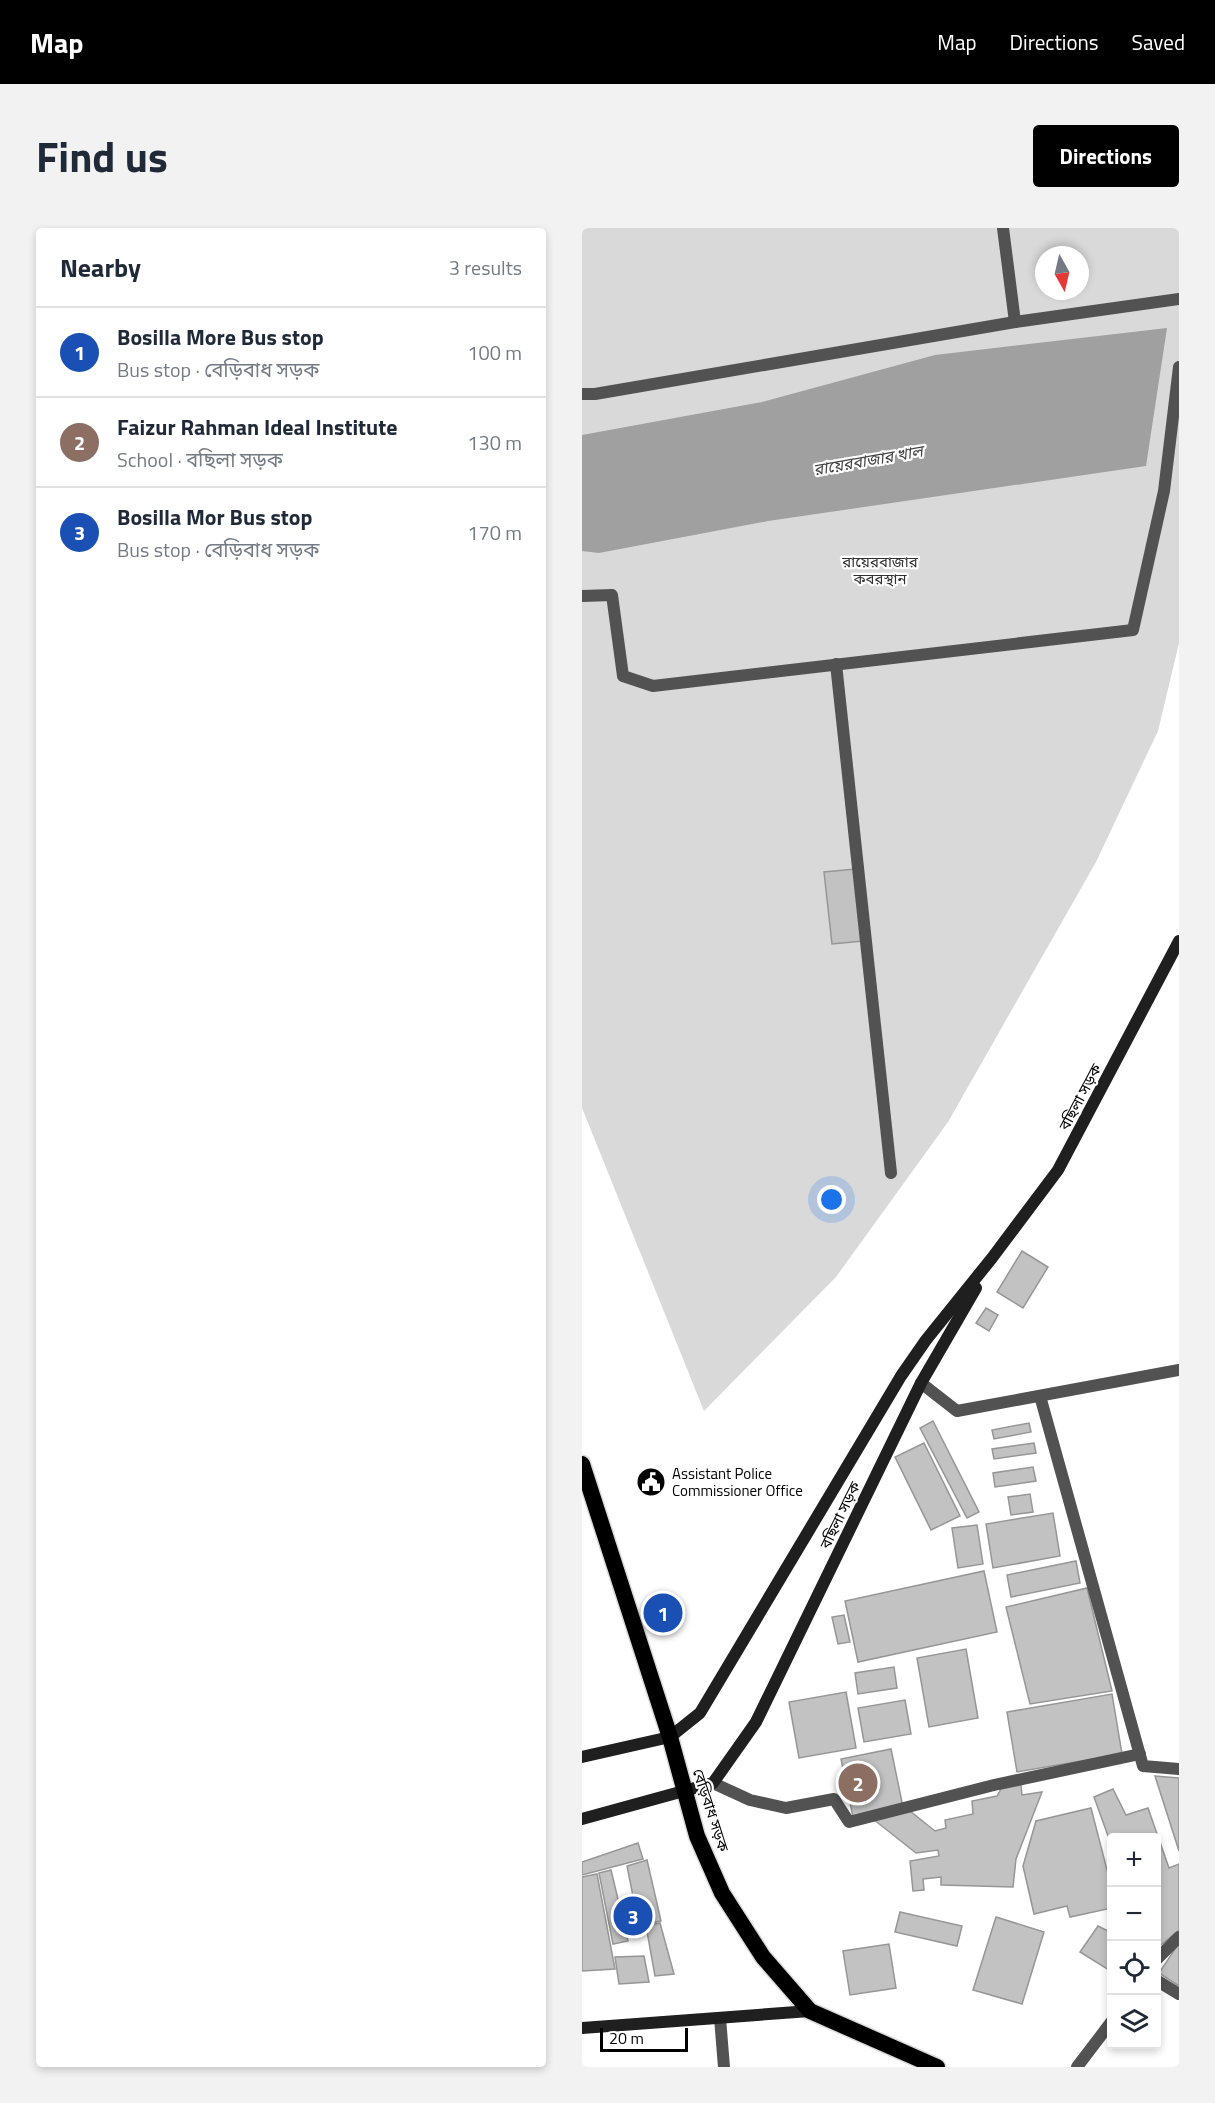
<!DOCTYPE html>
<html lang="en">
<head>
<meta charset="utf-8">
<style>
  :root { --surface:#fff; --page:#f2f2f3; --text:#1f2937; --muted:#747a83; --line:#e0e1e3; --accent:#000 }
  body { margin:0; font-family:"Titillium Web","Noto Sans Bengali",sans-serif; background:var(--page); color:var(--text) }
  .controls { position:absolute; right:18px; bottom:18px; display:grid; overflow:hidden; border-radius:6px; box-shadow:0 3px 9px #0003 }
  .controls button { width:54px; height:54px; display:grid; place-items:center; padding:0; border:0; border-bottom:2px solid var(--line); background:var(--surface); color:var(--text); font:30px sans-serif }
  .compass { position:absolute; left:453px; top:18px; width:54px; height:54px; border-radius:50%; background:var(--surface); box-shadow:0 3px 9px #0003; rotate:172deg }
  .scale { position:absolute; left:18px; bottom:15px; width:88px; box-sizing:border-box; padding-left:6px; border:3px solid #000; border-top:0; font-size:16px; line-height:21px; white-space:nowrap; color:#000; -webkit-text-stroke:4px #fff; paint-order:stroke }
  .you { position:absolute; left:250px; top:972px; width:21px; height:21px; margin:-15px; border:4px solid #fff; border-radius:50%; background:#1a73e8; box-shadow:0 0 0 9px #1a73e833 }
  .badge { display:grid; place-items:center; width:39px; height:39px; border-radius:50%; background:var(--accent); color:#fff; font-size:20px; font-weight:700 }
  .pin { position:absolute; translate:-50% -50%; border:3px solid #fff; box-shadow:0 2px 6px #0006 }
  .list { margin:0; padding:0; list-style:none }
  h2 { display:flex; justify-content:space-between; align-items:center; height:78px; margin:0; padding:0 24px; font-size:26px }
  h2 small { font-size:20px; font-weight:400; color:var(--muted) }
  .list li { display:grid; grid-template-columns:39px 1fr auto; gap:18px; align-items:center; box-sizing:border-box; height:90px; padding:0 24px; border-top:2px solid var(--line) }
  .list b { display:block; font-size:22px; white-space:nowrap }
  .list p { margin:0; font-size:20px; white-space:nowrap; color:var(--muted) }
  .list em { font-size:20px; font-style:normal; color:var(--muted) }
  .icon { flex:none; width:33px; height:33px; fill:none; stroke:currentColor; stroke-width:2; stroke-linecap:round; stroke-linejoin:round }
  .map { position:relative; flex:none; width:597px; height:1839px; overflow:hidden; border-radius:6px }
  header { display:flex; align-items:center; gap:36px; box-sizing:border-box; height:84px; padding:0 30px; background:var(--accent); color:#fff }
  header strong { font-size:28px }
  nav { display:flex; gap:33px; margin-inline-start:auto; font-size:21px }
  .intro { display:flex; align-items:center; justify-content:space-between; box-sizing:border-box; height:144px; padding:0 36px }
  h1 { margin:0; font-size:42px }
  .button { padding:15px 27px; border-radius:6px; background:var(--accent); color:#fff; font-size:21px; font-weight:700 }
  main { display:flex; gap:36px; padding:0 36px }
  aside { flex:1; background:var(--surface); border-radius:6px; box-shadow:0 3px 9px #0003 }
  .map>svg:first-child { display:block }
  .green { fill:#d9d9d9; fill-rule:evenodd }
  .water { fill:#a0a0a0 }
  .building { fill:#c2c2c2; stroke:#969696; stroke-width:1.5 }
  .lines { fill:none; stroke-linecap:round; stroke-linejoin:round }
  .trunk-casing { stroke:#dbdbdb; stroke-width:19 }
  .service { stroke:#525252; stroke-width:12 }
  .minor { stroke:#525252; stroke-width:12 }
  .secondary { stroke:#1f1f1f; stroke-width:12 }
  .trunk { stroke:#000; stroke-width:16 }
  .labels { text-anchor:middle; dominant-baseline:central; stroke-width:4.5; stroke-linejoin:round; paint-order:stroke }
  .park-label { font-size:15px; fill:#303030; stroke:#fff }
  .street-label { font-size:15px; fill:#000; stroke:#fff }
  .poi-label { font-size:15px; fill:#000; stroke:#fff; text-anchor:start }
  .water-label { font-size:16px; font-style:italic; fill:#414141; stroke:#fff }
</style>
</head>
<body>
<header>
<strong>Map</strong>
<nav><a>Map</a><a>Directions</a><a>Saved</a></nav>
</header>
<div class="intro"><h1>Find us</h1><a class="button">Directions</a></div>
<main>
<aside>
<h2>Nearby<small>3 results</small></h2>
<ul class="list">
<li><span class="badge" style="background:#1a4fb4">1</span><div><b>Bosilla More Bus stop</b><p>Bus stop · বেড়িবাধ সড়ক</p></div><em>100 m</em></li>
<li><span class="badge" style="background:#8d6e63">2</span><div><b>Faizur Rahman Ideal Institute</b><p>School · বছিলা সড়ক</p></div><em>130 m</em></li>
<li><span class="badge" style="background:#1a4fb4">3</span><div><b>Bosilla Mor Bus stop</b><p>Bus stop · বেড়িবাধ সড়ক</p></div><em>170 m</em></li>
</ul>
</aside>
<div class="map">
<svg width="597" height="1839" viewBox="0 0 597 1839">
  <rect width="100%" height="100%" fill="#fff"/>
  <path class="green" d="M0 0H597V415L576 503 514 634 366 894 254 1049 122 1183 0 880ZM462 27H498V63H462Z"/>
  <path class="water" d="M585 100 564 238 186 293 17 325 0 323V207L180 174 353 127Z"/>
  <g class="building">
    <path d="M273 641 281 713 250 716 242 644Z"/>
    <path d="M440 1023 466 1039 441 1080 415 1064Z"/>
    <path d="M404 1080 416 1087 407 1103 394 1095Z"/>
    <path d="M351 1193 397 1284 385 1290 338 1200Z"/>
    <path d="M447 1195 449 1204 412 1211 410 1202Z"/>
    <path d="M342 1215 378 1288 349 1302 313 1229Z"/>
    <path d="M452 1215 454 1225 412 1231 410 1221Z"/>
    <path d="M451 1239 454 1253 413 1259 411 1245Z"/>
    <path d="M448 1266 451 1284 429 1287 426 1269Z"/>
    <path d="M471 1285 478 1328 411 1340 404 1296Z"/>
    <path d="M395 1297 401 1336 376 1340 370 1300Z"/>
    <path d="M494 1333 498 1355 429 1369 425 1347Z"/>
    <path d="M402 1343 415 1404 276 1434 263 1373Z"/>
    <path d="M505 1360 530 1463 448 1476 424 1379Z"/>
    <path d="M262 1387 268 1414 256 1416 250 1389Z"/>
    <path d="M384 1421 396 1490 347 1499 335 1430Z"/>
    <path d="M312 1439 315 1460 276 1466 273 1445Z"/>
    <path d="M264 1464 274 1520 217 1530 207 1474Z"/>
    <path d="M530 1466 540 1526 435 1544 425 1484Z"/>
    <path d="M323 1472 329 1506 282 1514 276 1480Z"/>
    <path d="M309 1521 321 1579 271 1589 259 1531Z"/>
    <path d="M573 1548 597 1550V1623Z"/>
    <path d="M439 1557 440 1567 460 1564 434 1631 431 1659 359 1657V1649L341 1651 342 1662 331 1663 328 1633 357 1628 356 1622 334 1625 291 1591 328 1583 353 1603 364 1600 363 1592 391 1586 390 1573 415 1568 419 1561Z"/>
    <path d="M531 1561 544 1587 566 1580 587 1640 597 1636V1702L574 1721V1610H530V1619L512 1569Z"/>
    <path d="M509 1580 530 1661V1680L488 1689 485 1678 452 1686 441 1638 454 1593Z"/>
    <path d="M56 1615 61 1631 0 1647V1634Z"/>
    <path d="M65 1632 79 1693 57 1698 45 1638Z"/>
    <path d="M29 1642 46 1713 31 1716 17 1645Z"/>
    <path d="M15 1646 33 1741 0 1743V1649Z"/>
    <path d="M318 1684 380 1698 375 1718 313 1704Z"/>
    <path d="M414 1689 462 1704 440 1776 391 1762Z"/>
    <path d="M78 1695 92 1746 73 1748 64 1698Z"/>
    <path d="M516 1698 530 1705V1744L498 1724Z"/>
    <path d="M597 1715V1758L577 1745Z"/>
    <path d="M307 1716 314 1760 268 1767 261 1723Z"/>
    <path d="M62 1728 67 1754 37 1756 33 1729Z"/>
  </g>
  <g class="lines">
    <g class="trunk-casing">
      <path id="trunk" d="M0 1236 88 1509 115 1608 140 1665 181 1729 228 1783 355 1839"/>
    </g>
    <g class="service">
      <path d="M421 0 433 94"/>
      <path d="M0 166H13L433 94 597 71"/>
      <path d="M0 368 30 367 41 448 71 458 551 402 582 263 597 139"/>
      <path d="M254 436 309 945"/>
    </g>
    <g class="minor">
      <path d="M339 1155 375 1183 597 1142"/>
      <path d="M458 1168 561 1538 597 1541"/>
      <path d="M131 1555 168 1572 204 1580 252 1571 267 1594 412 1557 558 1526"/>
      <path d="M574 1732 597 1709"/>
      <path d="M574 1752 597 1766"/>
      <path d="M138 1790 142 1839"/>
      <path d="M495 1839 530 1793"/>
    </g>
    <g class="secondary">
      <path d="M0 1529 88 1509 118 1485 319 1148 344 1112 410 1030 476 942 597 713"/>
      <path d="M0 1591 131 1555 174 1494 339 1155 394 1060"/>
      <path d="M0 1800 228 1783"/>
    </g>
    <use href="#trunk" class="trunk"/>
  </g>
  <defs>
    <g id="civic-disc" transform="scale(1.5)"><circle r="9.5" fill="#000" stroke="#fff"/><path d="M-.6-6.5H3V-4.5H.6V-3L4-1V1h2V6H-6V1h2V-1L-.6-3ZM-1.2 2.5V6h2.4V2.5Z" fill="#fff"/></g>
  </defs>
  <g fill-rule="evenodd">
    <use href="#civic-disc" x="69" y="1254"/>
  </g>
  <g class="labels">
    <g class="park-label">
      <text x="298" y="333">রায়েরবাজার<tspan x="298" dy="17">কবরস্থান</tspan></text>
    </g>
    <g class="street-label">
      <text transform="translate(498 869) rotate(-62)">বছিলা সড়ক</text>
      <text transform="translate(258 1287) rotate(-64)">বছিলা সড়ক</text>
      <text transform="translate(129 1582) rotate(72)">বেড়িবাধ সড়ক</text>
    </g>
    <g class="poi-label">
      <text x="90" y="1245">Assistant Police<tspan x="90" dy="17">Commissioner Office</tspan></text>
    </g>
    <g class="water-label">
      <text transform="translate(286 232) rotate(-10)">রায়েরবাজার খাল</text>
    </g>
  </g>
</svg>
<div class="controls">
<button>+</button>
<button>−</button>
<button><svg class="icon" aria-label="locate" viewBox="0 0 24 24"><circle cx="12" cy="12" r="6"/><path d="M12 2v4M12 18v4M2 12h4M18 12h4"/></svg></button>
<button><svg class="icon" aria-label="layers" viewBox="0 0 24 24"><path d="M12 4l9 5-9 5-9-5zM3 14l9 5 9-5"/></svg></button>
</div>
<svg class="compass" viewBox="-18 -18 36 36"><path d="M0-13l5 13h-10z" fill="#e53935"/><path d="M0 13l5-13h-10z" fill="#747a83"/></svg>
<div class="scale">20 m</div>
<div class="you"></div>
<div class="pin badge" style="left:81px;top:1385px;background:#1a4fb4">1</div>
<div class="pin badge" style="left:276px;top:1555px;background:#8d6e63">2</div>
<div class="pin badge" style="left:51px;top:1688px;background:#1a4fb4">3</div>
</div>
</main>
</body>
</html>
